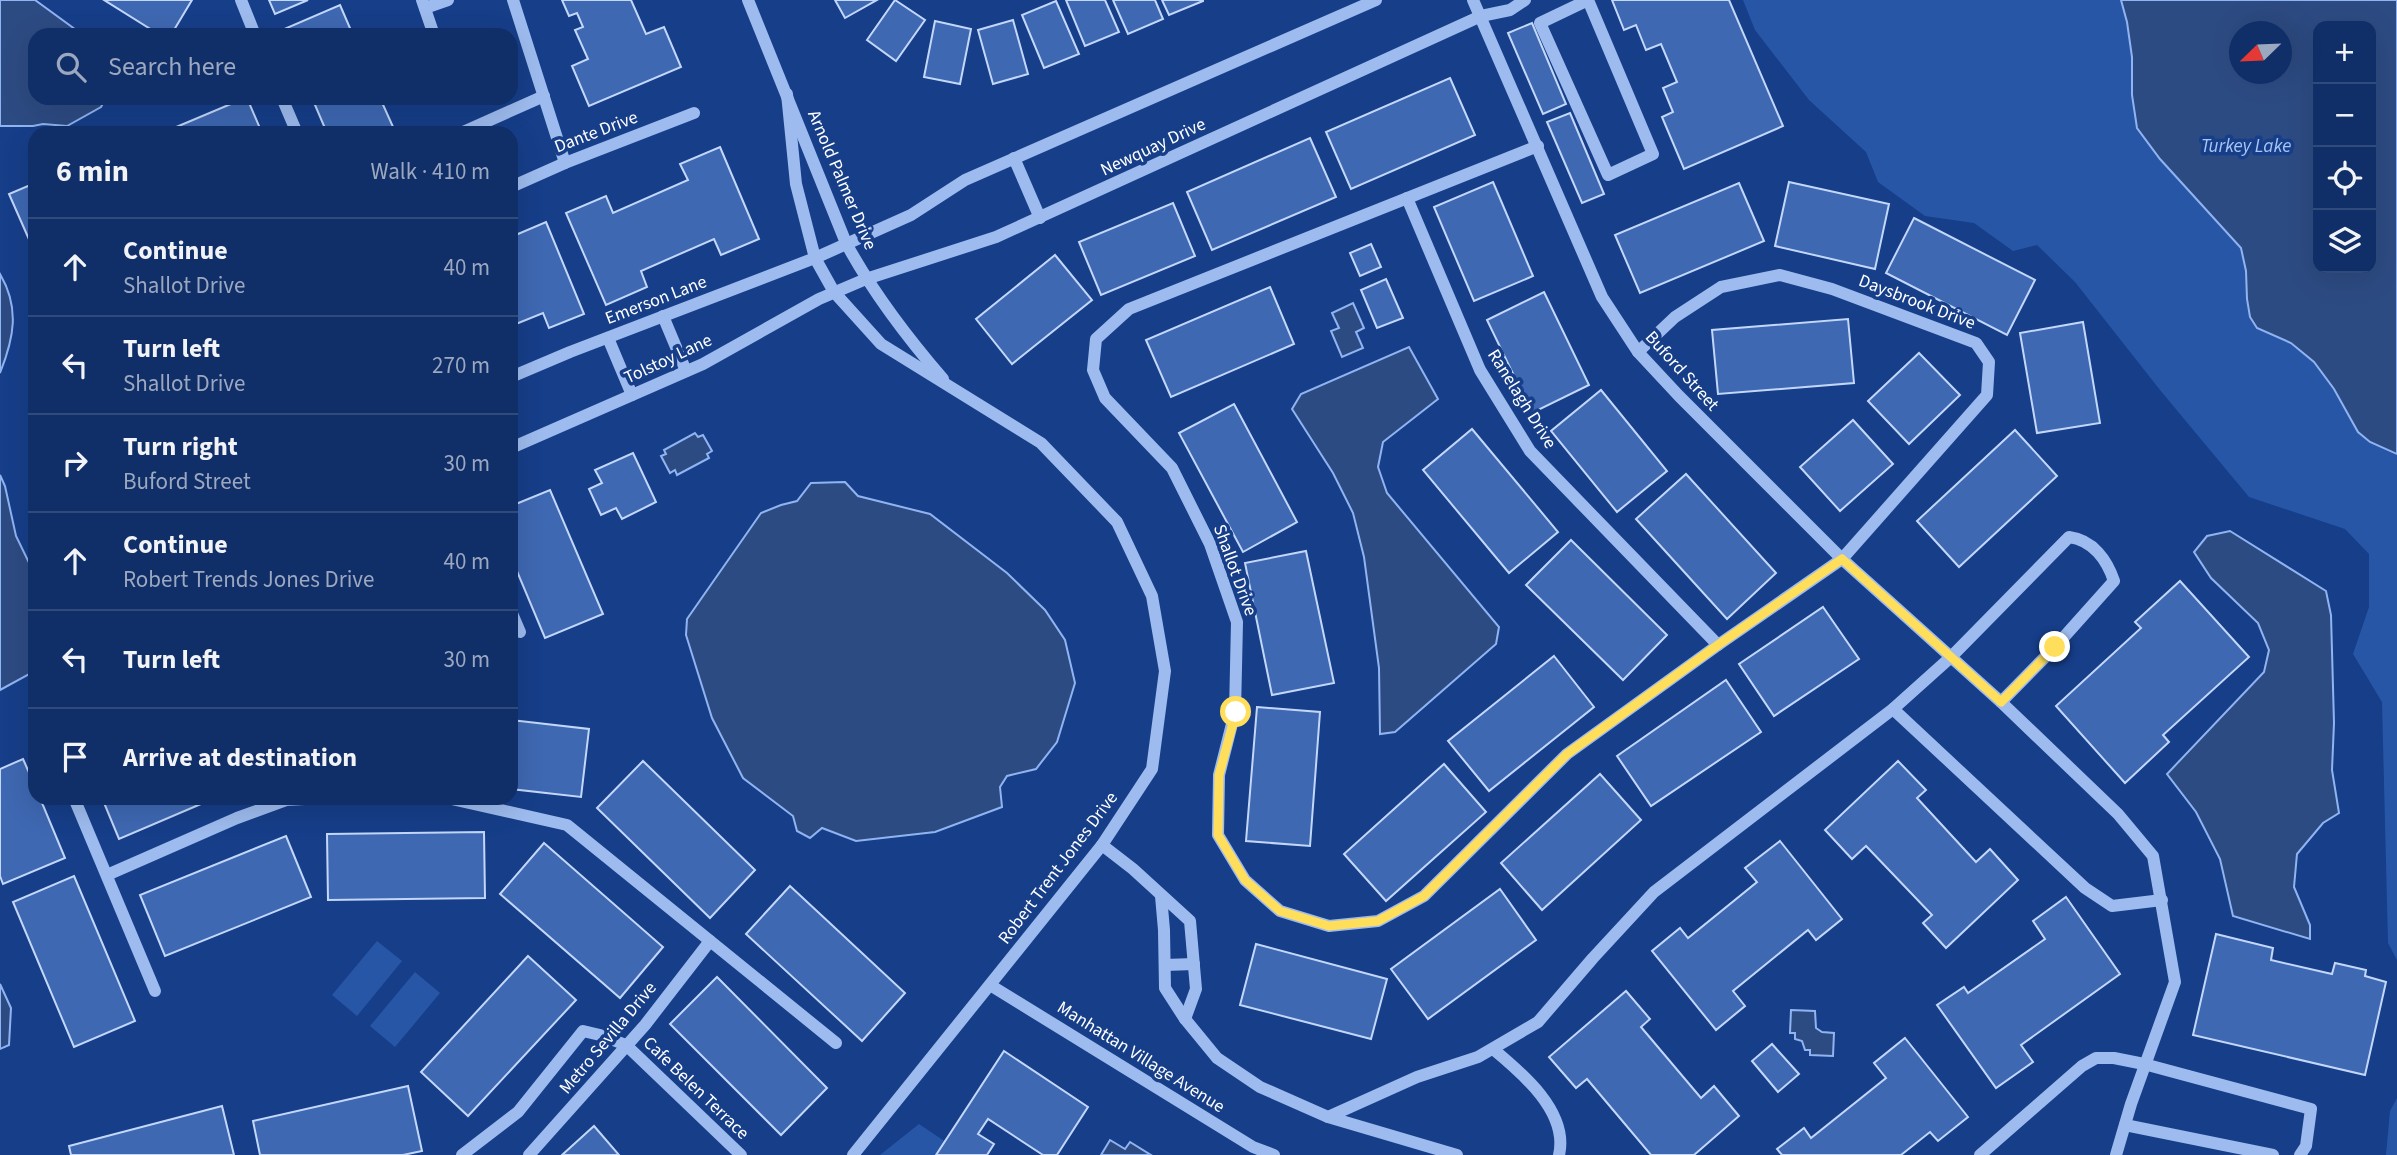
<!DOCTYPE html>
<html lang="en">
<head>
<meta charset="utf-8">
<style>
  :root { --surface:#102e67; --page:#1e3a70; --text:#f1f3f6; --muted:#9ca8c0; --line:#304a7b }
  body { margin:0; font-family:"Source Sans 3",sans-serif; background:var(--page); color:var(--text) }
  .controls { position:absolute; right:21px; top:21px; display:grid; overflow:hidden; border-radius:14px; box-shadow:0 7px 28px #0002 }
  .controls button { width:63px; height:63px; display:grid; place-items:center; padding:0; border:0; border-bottom:2px solid var(--line); background:var(--surface); color:var(--text); font:35px sans-serif }
  .compass { position:absolute; left:2229px; top:21px; width:63px; height:63px; border-radius:50%; background:var(--surface); box-shadow:0 7px 28px #0002; rotate:247deg }
  .stop { position:absolute; width:21px; height:21px; margin:-16px; border:5px solid #ffde5b; border-radius:50%; background:#fff }
  .stop.end { background:#ffde5b; border-color:#fff; box-shadow:0 2px 7px #0008 }
  .list { margin:0; padding:0; list-style:none }
  h2 { display:flex; justify-content:space-between; align-items:center; height:91px; margin:0; padding:0 28px; font-size:30px }
  h2 small { font-size:23px; font-weight:400; color:var(--muted) }
  .list li { display:grid; grid-template-columns:46px 1fr auto; gap:21px; align-items:center; box-sizing:border-box; height:98px; padding:0 28px; border-top:2px solid var(--line) }
  .list b { display:block; font-size:26px; white-space:nowrap }
  .list p { margin:0; font-size:23px; white-space:nowrap; color:var(--muted) }
  .list em { font-size:23px; font-style:normal; color:var(--muted) }
  .icon { flex:none; width:38px; height:38px; fill:none; stroke:currentColor; stroke-width:2; stroke-linecap:round; stroke-linejoin:round }
  .map { position:relative; flex:none; width:2397px; height:1155px; overflow:hidden }
  .search { position:absolute; background:var(--surface); box-shadow:0 7px 28px #0002; left:28px; top:28px; width:490px; height:77px; display:flex; align-items:center; gap:18px; box-sizing:border-box; padding:0 24px; border-radius:21px; color:var(--muted); font-size:26px }
  .panel { position:absolute; background:var(--surface); box-shadow:0 7px 28px #0002; left:28px; top:126px; width:490px; height:679px; border-radius:21px }
  .map>svg:first-child { display:block }
  .green { fill:#2856a7 }
  .water { fill:#2d4b83; stroke:#90b4f1; stroke-width:2; fill-rule:evenodd }
  .building { fill:#3e68b2; stroke:#c3d7fa; stroke-width:2 }
  .lines { fill:none; stroke-linecap:round; stroke-linejoin:round }
  .minor { stroke:#9dbbee; stroke-width:12 }
  .route { stroke:#ffde5b; stroke-width:9 }
  .labels { text-anchor:middle; dominant-baseline:central; stroke-width:7; stroke-linejoin:round; paint-order:stroke }
  .street-label { font-size:18px; fill:#fff; stroke:#163e89 }
  .water-label { font-size:19px; font-style:italic; fill:#a9c5f6; stroke:#163e89 }
</style>
</head>
<body>
<div class="map">
<svg width="2397" height="1155" viewBox="0 0 2397 1155">
  <rect width="100%" height="100%" fill="#163e89"/>
  <g class="green">
    <path d="M1743 0H2121L2127 22 2132 57V95L2137 128 2160 159 2241 248 2246 271 2247 299 2250 317 2257 327 2291 343 2315 362 2370 442 2397 454V960L2388 943 2382 702 2353 654 2369 607V554L2345 529 2249 497 2160 390 2075 282 2037 245 2013 251 1974 223 1925 216 1878 182 1866 152 1809 100 1755 30Z"/>
    <path d="M377 941 402 961 357 1016 332 995Z"/>
    <path d="M415 972 440 993 395 1047 370 1026Z"/>
    <path d="M2397 1098V1155H2386L2390 1111Z"/>
    <path d="M919 1124 965 1155H880Z"/>
  </g>
  <g class="water">
    <path d="M0 0H35L83 35H35V98H106L101 107 67 126 43 124 33 126H0Z"/>
    <path d="M2121 0H2397V454L2370 442 2358 432 2334 389 2314 362 2291 343 2257 328 2250 317 2247 299 2246 271 2241 248 2160 159 2137 128 2132 95V57L2127 22ZM2371 26V268H2318V26ZM2240 32H2282V74H2240Z"/>
    <path d="M0 274C20 308 14 338 0 373Z"/>
    <path d="M1353 303 1364 328 1356 332 1363 348 1342 357 1331 331 1339 328 1332 313Z"/>
    <path d="M1409 347 1438 399 1383 442 1378 467 1387 493 1499 627 1496 644 1395 732 1380 734 1379 668 1364 557 1353 513 1333 473 1292 409 1301 394Z"/>
    <path d="M695 433 698 437 703 435 712 451 707 454 709 458 677 475 675 470 670 473 661 456 666 454 664 450Z"/>
    <path d="M0 475 5 486 16 536 35 575V671L0 690Z"/>
    <path d="M845 482 858 496 930 514 1007 573 1045 610 1065 640 1075 683 1057 742 1036 769 1007 776 1000 787 1002 807 935 832 856 841 822 828 810 838 797 831 793 816 743 778 712 718 686 635 687 619 761 513 781 505 797 501 811 483Z"/>
    <path d="M2230 531 2326 591 2331 615 2334 723 2332 770 2339 813 2323 823 2297 854 2294 887 2310 925V939L2233 916 2220 859 2196 812 2167 774 2264 672 2269 650 2258 623 2211 578 2194 552 2207 536Z"/>
    <path d="M0 984 11 1008 9 1045 0 1049Z"/>
    <path d="M1791 1010 1815 1011 1816 1028 1822 1032 1834 1033 1833 1056 1810 1055V1050H1805L1802 1041 1795 1039V1033H1790Z"/>
    <path d="M1110 1140 1125 1149 1130 1142 1151 1155H1101Z"/>
  </g>
  <g class="building">
    <path d="M104 0H192L171 35H160Z"/>
    <path d="M269 0H308L275 14Z"/>
    <path d="M562 0H631L646 34 664 27 681 67 589 106 572 66 588 59 575 30 583 27 577 13 569 16Z"/>
    <path d="M835 0H877L845 18Z"/>
    <path d="M895 0 925 20 896 61 867 40Z"/>
    <path d="M1066 0H1105L1119 32 1085 46Z"/>
    <path d="M1113 0H1155L1163 19 1128 34Z"/>
    <path d="M1162 0H1203V1L1169 15Z"/>
    <path d="M1612 0H1729L1783 126 1684 169 1662 117 1673 112 1663 88 1677 82 1661 44 1646 50 1636 25 1624 30Z"/>
    <path d="M1056 1 1079 54 1044 68 1022 15Z"/>
    <path d="M340 5 353 35H284L282 30Z"/>
    <path d="M1013 20 1028 74 993 84 978 30Z"/>
    <path d="M935 21 971 29 960 84 924 77Z"/>
    <path d="M1532 23 1566 104 1543 114 1508 33Z"/>
    <path d="M1450 78 1475 135 1351 189 1326 132Z"/>
    <path d="M245 98H247L262 133H162Z"/>
    <path d="M312 98H380L394 129 386 133H327Z"/>
    <path d="M1570 113 1604 194 1582 203 1547 122Z"/>
    <path d="M1310 138 1336 197 1212 250 1187 192Z"/>
    <path d="M720 147 759 239 721 255 714 239 641 271 647 287 606 305 566 213 606 196 613 213 688 180 680 164Z"/>
    <path d="M1493 182 1533 276 1474 301 1434 207Z"/>
    <path d="M1789 182 1889 204 1875 269 1775 246Z"/>
    <path d="M35 183V253L9 194Z"/>
    <path d="M1739 183 1764 241 1640 293 1615 235Z"/>
    <path d="M1173 203 1195 256 1101 295 1079 242Z"/>
    <path d="M1914 218 2035 280 2007 335 1886 273Z"/>
    <path d="M546 222 584 314 549 328 543 313 511 326V258H513L511 237Z"/>
    <path d="M1371 244 1381 267 1360 276 1350 253Z"/>
    <path d="M1055 255 1092 300 1012 364 976 319Z"/>
    <path d="M1386 279 1403 318 1377 328 1361 290Z"/>
    <path d="M1270 287 1294 344 1171 397 1146 340Z"/>
    <path d="M1544 292 1589 385 1532 413 1487 320Z"/>
    <path d="M1848 319 1854 383 1718 394 1712 330Z"/>
    <path d="M2083 322 2100 423 2037 433 2020 333Z"/>
    <path d="M1919 353 1960 395 1909 444 1868 401Z"/>
    <path d="M1601 390 1667 471 1617 512 1551 431Z"/>
    <path d="M1234 404 1297 522 1243 552 1179 433Z"/>
    <path d="M1853 420 1893 464 1840 511 1800 467Z"/>
    <path d="M1472 429 1558 532 1509 573 1423 470Z"/>
    <path d="M2015 430 2057 476 1959 567 1917 521Z"/>
    <path d="M633 453 656 502 622 519 616 508 601 515 589 489 602 483 595 470Z"/>
    <path d="M1686 474 1776 573 1727 619 1636 519Z"/>
    <path d="M550 490 603 614 545 638 511 557V506Z"/>
    <path d="M1571 540 1667 635 1623 680 1526 585Z"/>
    <path d="M1306 551 1334 683 1272 695 1245 563Z"/>
    <path d="M2180 581 2249 657 2163 735 2169 742 2125 783 2056 706 2141 628 2135 622Z"/>
    <path d="M1823 607 1859 659 1774 716 1739 664Z"/>
    <path d="M1554 656 1594 707 1489 791 1448 741Z"/>
    <path d="M1726 680 1761 732 1651 806 1617 756Z"/>
    <path d="M1257 707 1320 712 1310 846 1246 841Z"/>
    <path d="M511 720 589 729 581 797 511 789Z"/>
    <path d="M23 759 35 786V798H40L65 858 3 884 0 876V769Z"/>
    <path d="M643 761 755 870 710 918 597 808Z"/>
    <path d="M1898 761 1926 790 1917 798 1976 862 1990 849 2018 880 1946 948 1923 923 1932 915 1866 846 1852 859 1825 830Z"/>
    <path d="M1444 764 1486 812 1386 901 1344 854Z"/>
    <path d="M1600 774 1641 820 1542 910 1501 863Z"/>
    <path d="M102 798H215L119 839Z"/>
    <path d="M484 832 485 898 328 900 327 834Z"/>
    <path d="M286 836 311 897 165 956 140 895Z"/>
    <path d="M1780 841 1842 919 1816 940 1808 930 1733 991 1745 1006 1716 1030 1652 951 1680 928 1688 938 1757 882 1745 868Z"/>
    <path d="M544 843 663 947 620 998 500 894Z"/>
    <path d="M74 876 135 1021 74 1047 13 902Z"/>
    <path d="M790 886 905 993 862 1041 746 934Z"/>
    <path d="M1500 889 1536 940 1428 1019 1391 969Z"/>
    <path d="M2066 897 2120 974 2021 1045 2033 1062 1996 1088 1937 1005 1964 987 1968 993 2045 939 2033 921Z"/>
    <path d="M2216 934 2273 948 2271 960 2332 974 2335 963 2366 970 2365 976 2386 982 2365 1075 2193 1035Z"/>
    <path d="M1256 944 1387 979 1371 1039 1240 1005Z"/>
    <path d="M528 956 576 1000 468 1116 421 1072Z"/>
    <path d="M717 977 827 1088 781 1135 670 1024Z"/>
    <path d="M1626 991 1650 1019 1641 1027 1701 1098 1714 1086 1739 1116 1694 1155H1651L1587 1079 1576 1088 1549 1057Z"/>
    <path d="M1905 1038 1968 1117 1938 1141 1930 1132 1901 1155H1782L1777 1149 1804 1128 1811 1138 1886 1078 1874 1063Z"/>
    <path d="M1772 1044 1799 1074 1778 1092 1752 1061Z"/>
    <path d="M1004 1051 1088 1107 1057 1155H1043L988 1119 978 1134 994 1144 987 1155H936Z"/>
    <path d="M408 1086 422 1151 403 1155H260L253 1121Z"/>
    <path d="M222 1106 234 1155H71L69 1146Z"/>
    <path d="M594 1126 619 1155H562Z"/>
  </g>
  <g class="lines">
    <g class="minor">
      <path d="M241 0 255 35"/>
      <path d="M422 0 434 35"/>
      <path d="M513 0 565 163"/>
      <path d="M748 0 846 243C873 293 906 336 943 379"/>
      <path d="M1473 0 1602 297 1638 352 1679 396 1842 559 2001 702 2118 814 2153 856 2175 982 2131 1104 2116 1155"/>
      <path d="M1587 0H1588L1653 154 1608 175 1540 23 1588 0"/>
      <path d="M425 8 448 0"/>
      <path d="M787 94 796 184 815 258 834 292 881 344 1041 443 1117 522 1152 596 1165 671 1152 769 1102 845 853 1155"/>
      <path d="M282 98 297 133"/>
      <path d="M461 133 544 96"/>
      <path d="M1538 146 1129 309 1096 339 1093 370 1105 398 1172 468 1210 544 1237 622 1235 712 1219 775 1218 835 1245 880 1280 911 1329 926 1378 921 1424 896 1567 754 1718 645 1842 559 1987 395 1989 362 1976 343 1832 289 1780 275 1721 287 1675 317 1638 352"/>
      <path d="M1014 158 1040 218"/>
      <path d="M511 187 565 163 694 113"/>
      <path d="M1407 198 1480 370 1530 451 1718 645"/>
      <path d="M663 316 686 371"/>
      <path d="M608 338 632 395"/>
      <path d="M511 377 570 352 815 258 911 215 965 180 1376 0"/>
      <path d="M511 448 703 364 819 299 866 279 996 237 1481 16 1510 10 1525 0"/>
      <path d="M511 611 520 632"/>
      <path d="M1893 709 2085 888 2112 906 2162 900"/>
      <path d="M74 798 155 991"/>
      <path d="M447 798 567 825 836 1043"/>
      <path d="M1102 845 1133 869 1190 921 1196 989 1185 1019"/>
      <path d="M107 875 237 818 286 800 323 798"/>
      <path d="M1161 896 1164 930 1165 988 1185 1019 1217 1058 1260 1087 1328 1117 1457 1155"/>
      <path d="M1165 965 1194 964"/>
      <path d="M990 985 1253 1147 1274 1155"/>
      <path d="M1493 1049C1522 1073 1569 1112 1559 1155"/>
      <path d="M1328 1117 1417 1077 1478 1057 1538 1022 1593 958 1654 892 1893 709 1951 657 2069 537C2093 540 2107 560 2114 581L2055 647 2001 702"/>
      <path d="M2125 1125 2273 1155"/>
      <path d="M462 1155 518 1112 583 1031 600 1035 626 1045 741 1155"/>
      <path d="M529 1155 645 1025 710 941"/>
      <path d="M1980 1155 2082 1066 2096 1058H2114L2144 1064 2311 1109 2306 1146 2300 1155"/>
    </g>
  </g>
  <g class="lines">
    <path class="route" d="M1236 712 1219 775 1218 835 1245 880 1280 911 1329 926 1378 921 1424 896 1567 754 1718 645 1842 559 2001 702 2055 647"/>
  </g>
  <g class="labels">
    <g class="street-label">
      <text transform="translate(596 132) rotate(-21)">Dante Drive</text>
      <text transform="translate(1153 147) rotate(-25)">Newquay Drive</text>
      <text transform="translate(842 180) rotate(67)">Arnold Palmer Drive</text>
      <text transform="translate(656 300) rotate(-21)">Emerson Lane</text>
      <text transform="translate(1917 302) rotate(21)">Daysbrook Drive</text>
      <text transform="translate(668 359) rotate(-25)">Tolstoy Lane</text>
      <text transform="translate(1682 371) rotate(48)">Buford Street</text>
      <text transform="translate(1522 399) rotate(58)">Ranelagh Drive</text>
      <text transform="translate(1235 570) rotate(70)">Shallot Drive</text>
      <text transform="translate(1058 868) rotate(-53)">Robert Trent Jones Drive</text>
      <text transform="translate(608 1038) rotate(-50)">Metro Sevilla Drive</text>
      <text transform="translate(1141 1057) rotate(32)">Manhattan Village Avenue</text>
      <text transform="translate(696 1088) rotate(44)">Cafe Belen Terrace</text>
    </g>
    <g class="water-label">
      <text x="2246" y="146">Turkey Lake</text>
    </g>
  </g>
</svg>
<div class="controls">
<button>+</button>
<button>−</button>
<button><svg class="icon" aria-label="locate" viewBox="0 0 24 24"><circle cx="12" cy="12" r="6"/><path d="M12 2v4M12 18v4M2 12h4M18 12h4"/></svg></button>
<button><svg class="icon" aria-label="layers" viewBox="0 0 24 24"><path d="M12 4l9 5-9 5-9-5zM3 14l9 5 9-5"/></svg></button>
</div>
<svg class="compass" viewBox="-18 -18 36 36"><path d="M0-13l5 13h-10z" fill="#e53935"/><path d="M0 13l5-13h-10z" fill="#9ca8c0"/></svg>
<div class="stop" style="left:1236px;top:712px"></div>
<div class="stop end" style="left:2055px;top:647px"></div>
<div class="search"><svg class="icon" aria-label="search" viewBox="0 0 24 24"><circle cx="10" cy="10" r="6"/><path d="M15 15l6 6"/></svg>Search here</div>
<section class="panel">
<h2>6 min<small>Walk · 410 m</small></h2>
<ul class="list">
<li><svg class="icon" aria-label="ahead" viewBox="0 0 24 24"><path d="M12 20V5M6 11l6-6 6 6"/></svg><div><b>Continue</b><p>Shallot Drive</p></div><em>40 m</em></li>
<li><svg class="icon" aria-label="left" viewBox="0 0 24 24"><path d="M17 20v-9H6M10 6l-5 5 5 5"/></svg><div><b>Turn left</b><p>Shallot Drive</p></div><em>270 m</em></li>
<li><svg class="icon" aria-label="right" viewBox="0 0 24 24"><path d="M7 20v-9h11M14 6l5 5-5 5"/></svg><div><b>Turn right</b><p>Buford Street</p></div><em>30 m</em></li>
<li><svg class="icon" aria-label="ahead" viewBox="0 0 24 24"><path d="M12 20V5M6 11l6-6 6 6"/></svg><div><b>Continue</b><p>Robert Trends Jones Drive</p></div><em>40 m</em></li>
<li><svg class="icon" aria-label="left" viewBox="0 0 24 24"><path d="M17 20v-9H6M10 6l-5 5 5 5"/></svg><div><b>Turn left</b></div><em>30 m</em></li>
<li><svg class="icon" aria-label="arrive" viewBox="0 0 24 24"><path d="M6 21V4h12l-3 4 3 4H6"/></svg><div><b>Arrive at destination</b></div></li>
</ul>
</section>
</div>
</body>
</html>
